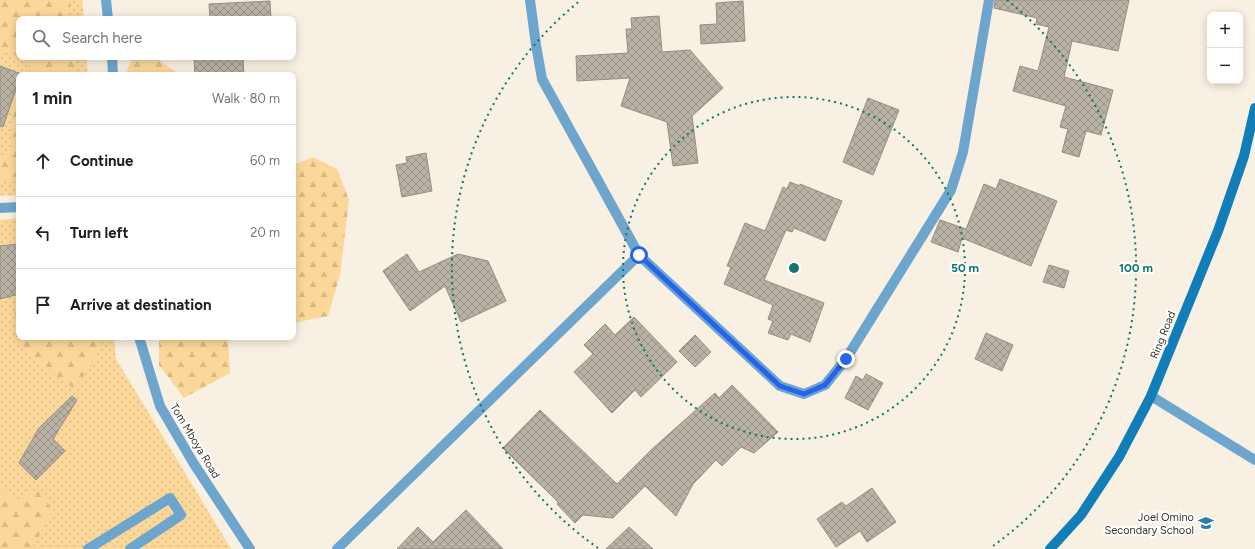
<!DOCTYPE html>
<html lang="en">
<head>
<meta charset="utf-8">
<style>
  :root { --surface:#fff; --page:#f6f6f6; --text:#202124; --muted:#757577; --line:#e0e0e0 }
  body { margin:0; font-family:Figtree,sans-serif; background:var(--page); color:var(--text) }
  .controls { position:absolute; right:12px; top:12px; display:grid; overflow:hidden; border-radius:8px; box-shadow:0 2px 10px #0003 }
  .controls button { width:36px; height:36px; display:grid; place-items:center; padding:0; border:0; border-bottom:1px solid var(--line); background:var(--surface); color:var(--text); font:20px sans-serif }
  .stop { position:absolute; width:12px; height:12px; margin:-9px; border:3px solid #2563eb; border-radius:50%; background:#fff }
  .stop.end { background:#2563eb; border-color:#fff; box-shadow:0 1px 4px #0008 }
  .list { margin:0; padding:0; list-style:none }
  h2 { display:flex; justify-content:space-between; align-items:center; height:52px; margin:0; padding:0 16px; font-size:17px }
  h2 small { font-size:13px; font-weight:400; color:var(--muted) }
  .list li { display:grid; grid-template-columns:26px 1fr auto; gap:12px; align-items:center; box-sizing:border-box; height:72px; padding:0 16px; border-top:1px solid var(--line) }
  .list b { display:block; font-size:15px; white-space:nowrap }
  .list em { font-size:13px; font-style:normal; color:var(--muted) }
  .icon { flex:none; width:22px; height:22px; fill:none; stroke:currentColor; stroke-width:2; stroke-linecap:round; stroke-linejoin:round }
  .map { position:relative; flex:none; width:1255px; height:549px; overflow:hidden }
  .search { position:absolute; background:var(--surface); box-shadow:0 2px 10px #0003; left:16px; top:16px; width:280px; height:44px; display:flex; align-items:center; gap:10px; box-sizing:border-box; padding:0 14px; border-radius:8px; color:var(--muted); font-size:15px }
  .panel { position:absolute; background:var(--surface); box-shadow:0 2px 10px #0003; left:16px; top:72px; width:280px; height:268px; border-radius:8px }
  .map>svg:first-child { display:block }
  .grass { fill:url(#grass-dots) }
  .forest { fill:url(#forest-firs) }
  .building { fill:url(#building-cross-hatch); stroke:#958d81 }
  .lines { fill:none; stroke-linecap:round; stroke-linejoin:round }
  .pedestrian { stroke:#6da5cd; stroke-width:10 }
  .minor { stroke:#6da5cd; stroke-width:10 }
  .tertiary { stroke:#6da5cd; stroke-width:10 }
  .secondary { stroke:#127eb9; stroke-width:10 }
  .route { stroke:#2563eb; stroke-width:5 }
  .ring { fill:none; stroke:#0f766e; stroke-width:2; stroke-dasharray:2 4 }
  .labels { text-anchor:middle; dominant-baseline:central; stroke-width:4; stroke-linejoin:round; paint-order:stroke }
  .street-label { font-size:11px; fill:#37342f; stroke:#fff }
  .poi-label { font-size:11px; fill:#37342f; stroke:#fff; text-anchor:end }
  .centre { fill:#0f766e; stroke:#fff; stroke-width:2 }
  .ring-label { font-size:12px; text-anchor:middle; font-weight:bold; fill:#0f766e; stroke:#fff; stroke-width:4; stroke-linejoin:round; paint-order:stroke }
</style>
</head>
<body>
<div class="map">
<svg width="1255" height="549" viewBox="0 0 1255 549">
  <defs>
    <pattern id="grass-dots" width="8" height="8" patternUnits="userSpaceOnUse"><rect width="8" height="8" fill="#fbd89a"/><path d="M2 2h.1M6 6h.1" fill="none" stroke="#d8ba85" stroke-width="1.8" stroke-linecap="round"/></pattern>
    <pattern id="forest-firs" width="22" height="20" patternUnits="userSpaceOnUse"><rect width="22" height="20" fill="#fbd89a"/><path d="M5 1l3.5 6h-7zM16 11l3.5 6h-7z" fill="#d8ba85"/></pattern>
    <pattern id="building-cross-hatch" width="8" height="8" patternUnits="userSpaceOnUse"><rect width="8" height="8" fill="#bab2a5"/><path d="M0 0l8 8M0 8l8-8" fill="none" stroke="#989287"/></pattern>
  </defs>
  <rect width="100%" height="100%" fill="#f8f0e2"/>
  <g class="grass">
    <path d="M0 0H82L84 19H19V57H86L88 75H19V195L0 196Z"/>
    <path d="M19 218V337H114L116 359 231 549H0V220Z"/>
  </g>
  <g class="forest">
    <path d="M0 0H71L68 19H19V56L0 51Z"/>
    <path d="M21 57H75L74 75H31L28 59Z"/>
    <path d="M133 57H154L178 73V75H128L127 70Z"/>
    <path d="M19 94V178L0 185V156L11 153V102Z"/>
    <path d="M313 157 337 169 349 200 340 275 328 316 293 323V165Z"/>
    <path d="M19 290V337H103C97 360 88 371 73 388L35 360 16 337 15 299Z"/>
    <path d="M159 337H228L230 373 184 398 159 365Z"/>
    <path d="M0 488 15 501 38 489 53 510 32 549H0Z"/>
  </g>
  <g class="building">
    <path d="M995 0H1129L1118 51 1072 41 1064 77 1113 90 1101 135 1086 131 1079 157 1062 152 1068 129 1060 127 1066 106 1013 91 1020 66 1038 71 1049 27 1036 24 1037 18 994 8Z"/>
    <path d="M270 1 271 19H210L209 4Z"/>
    <path d="M743 1 745 41 701 44 700 25 717 24 716 3Z"/>
    <path d="M659 16 662 52 690 50 723 88 692 116 698 163 673 166 667 122 621 106 630 78 577 81 576 56 628 53 626 29H632L631 18Z"/>
    <path d="M194 57H243L244 75H195Z"/>
    <path d="M0 66 21 74 19 75V80L3 127 0 126Z"/>
    <path d="M868 98 899 110 873 175 843 162Z"/>
    <path d="M426 153 432 191 402 197 396 165 407 163 406 157Z"/>
    <path d="M1000 179 1057 201 1031 266 962 238 958 252 931 242 940 220 966 229 984 184 996 189Z"/>
    <path d="M790 182 800 186V184L842 201 825 241 794 228 792 232 786 230 764 280 824 303 810 342 791 334 788 340 768 333 773 321 768 319 773 305 724 284 731 267 727 266 745 223 765 231 783 187 787 189Z"/>
    <path d="M19 244V294L0 299V246Z"/>
    <path d="M407 254 419 272 458 254 488 261 506 301 461 322 445 286 410 311 383 271Z"/>
    <path d="M1049 265 1069 271 1064 288 1043 282Z"/>
    <path d="M634 317 677 362 641 397 635 390 612 413 574 372 593 354 584 345 605 324 615 335Z"/>
    <path d="M986 333 1013 345 1002 371 975 359Z"/>
    <path d="M695 335 711 352 695 367 679 351Z"/>
    <path d="M866 374 883 383 868 410 845 398 856 376 863 380Z"/>
    <path d="M732 385 778 432 754 453 741 447 722 466 716 460 693 484 676 516 645 486 613 518 583 515 575 523 557 504 558 502 503 448 540 410 617 484 651 450 715 393 719 398Z"/>
    <path d="M72 396 77 400 53 439 65 451 36 480 19 463 39 428Z"/>
    <path d="M872 488 896 522 867 542 860 531 836 547 817 519 842 502 846 506Z"/>
    <path d="M466 510 503 549H397L418 527 433 542Z"/>
    <path d="M629 527 653 549H606Z"/>
  </g>
  <g class="lines">
    <path class="pedestrian" d="M88 549 170 498 181 515 130 549"/>
    <g class="minor">
      <path d="M530 0 536 45 542 79 639 255"/>
      <path d="M0 208 19 207"/>
    </g>
    <g class="tertiary">
      <path d="M106 0 108 19"/>
      <path d="M112 57 113 75"/>
      <path d="M139 337 160 406 194 464 250 549"/>
      <path d="M1151 396 1255 460"/>
      <path d="M337 549 639 255 780 386 804 394 825 385 846 359 951 190 963 152 989 0"/>
    </g>
    <path class="secondary" d="M1050 549 1081 515 1119 457 1151 396 1218 231 1244 156 1255 108"/>
  </g>
  <g class="lines">
    <path class="route" d="M639 255 780 386 804 394 825 385 846 359"/>
  </g>
  <g class="ring">
    <circle cx="794" cy="268" r="171"/>
    <path d="M598 548A342 342 0 0 1 581 0M1007 0A342 342 0 0 1 990 548"/>
  </g>
  <defs>
    <g id="school-bare" transform="scale(1.2)"><path d="M0-5L7-2L0 1L-7-2ZM-4 1L0 2.5L4 1V4Q0 6-4 4Z" fill="#2c7bad" stroke="#fff" stroke-width="2.5" paint-order="stroke"/></g>
  </defs>
  <g fill-rule="evenodd">
    <use href="#school-bare" x="1206" y="523"/>
  </g>
  <g class="labels">
    <g class="street-label">
      <text transform="translate(1163 335) rotate(-68)">Ring Road</text>
      <text transform="translate(195 441) rotate(59)">Tom Mboya Road</text>
    </g>
    <g class="poi-label">
      <text x="1194" y="517">Joel Omino<tspan x="1194" dy="13">Secondary School</tspan></text>
    </g>
  </g>
  <circle cx="794" cy="268" r="6" class="centre"/>
  <g class="ring-label">
    <text x="965" y="272">50 m</text>
    <text x="1136" y="272">100 m</text>
  </g>
</svg>
<div class="controls">
<button>+</button>
<button>−</button>
</div>
<div class="stop" style="left:639px;top:255px"></div>
<div class="stop end" style="left:846px;top:359px"></div>
<div class="search"><svg class="icon" aria-label="search" viewBox="0 0 24 24"><circle cx="10" cy="10" r="6"/><path d="M15 15l6 6"/></svg>Search here</div>
<section class="panel">
<h2>1 min<small>Walk · 80 m</small></h2>
<ul class="list">
<li><svg class="icon" aria-label="ahead" viewBox="0 0 24 24"><path d="M12 20V5M6 11l6-6 6 6"/></svg><div><b>Continue</b></div><em>60 m</em></li>
<li><svg class="icon" aria-label="left" viewBox="0 0 24 24"><path d="M17 20v-9H6M10 6l-5 5 5 5"/></svg><div><b>Turn left</b></div><em>20 m</em></li>
<li><svg class="icon" aria-label="arrive" viewBox="0 0 24 24"><path d="M6 21V4h12l-3 4 3 4H6"/></svg><div><b>Arrive at destination</b></div></li>
</ul>
</section>
</div>
</body>
</html>
